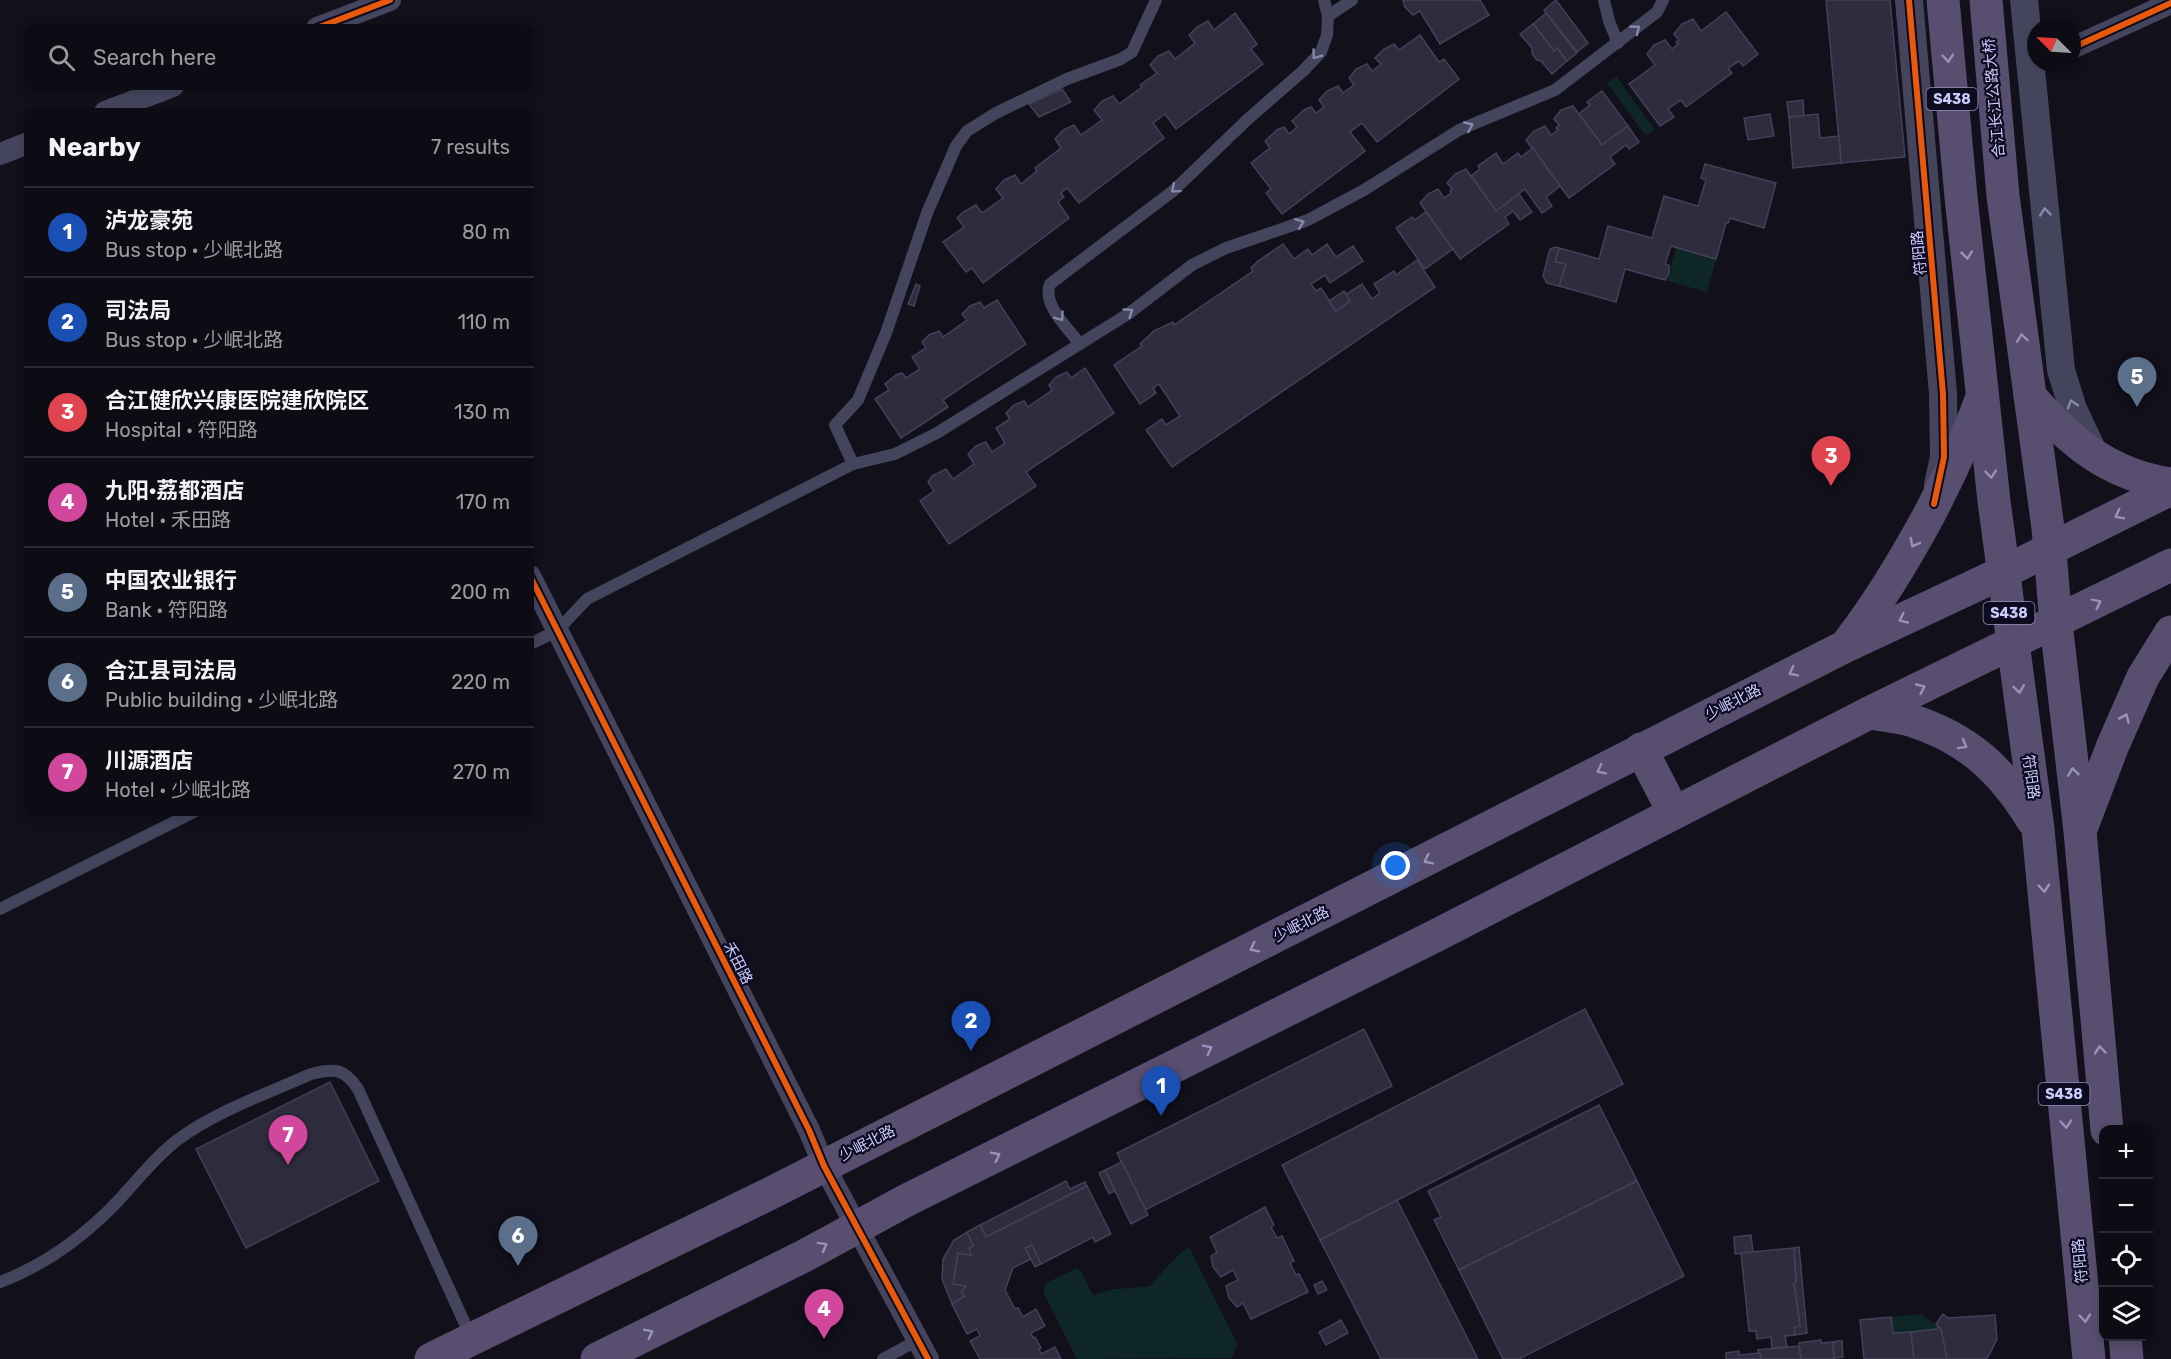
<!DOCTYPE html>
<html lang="en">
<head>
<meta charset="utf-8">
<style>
  :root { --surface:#0d0c14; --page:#1b1a22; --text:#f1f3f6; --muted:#9a9ba0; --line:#2d2c34; --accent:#8b89af }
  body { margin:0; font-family:Rubik,"Noto Sans SC",sans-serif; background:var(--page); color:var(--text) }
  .controls { position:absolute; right:18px; bottom:18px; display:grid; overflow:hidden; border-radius:12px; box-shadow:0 3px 9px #0003 }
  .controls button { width:54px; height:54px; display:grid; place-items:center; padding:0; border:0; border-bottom:2px solid var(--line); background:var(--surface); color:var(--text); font:30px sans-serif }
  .compass { position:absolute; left:2027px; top:18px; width:54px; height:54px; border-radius:50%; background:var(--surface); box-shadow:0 3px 9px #0003; rotate:294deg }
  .you { position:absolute; left:1396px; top:866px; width:21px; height:21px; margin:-15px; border:4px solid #fff; border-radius:50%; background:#1a73e8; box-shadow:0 0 0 9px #1a73e833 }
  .badge { display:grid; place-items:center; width:39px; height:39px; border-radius:50%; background:var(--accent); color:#fff; font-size:20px; font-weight:700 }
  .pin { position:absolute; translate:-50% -50px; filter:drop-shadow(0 2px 3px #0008) }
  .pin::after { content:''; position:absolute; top:32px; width:21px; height:18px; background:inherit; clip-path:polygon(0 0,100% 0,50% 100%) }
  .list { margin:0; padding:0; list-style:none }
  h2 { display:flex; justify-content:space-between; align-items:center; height:78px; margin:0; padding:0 24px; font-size:26px }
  h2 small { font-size:20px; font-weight:400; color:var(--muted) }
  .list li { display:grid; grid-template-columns:39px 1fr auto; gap:18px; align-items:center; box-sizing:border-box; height:90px; padding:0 24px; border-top:2px solid var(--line) }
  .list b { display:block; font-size:22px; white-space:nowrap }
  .list p { margin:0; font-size:20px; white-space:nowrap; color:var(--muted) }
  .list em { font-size:20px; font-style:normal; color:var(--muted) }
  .icon { flex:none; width:33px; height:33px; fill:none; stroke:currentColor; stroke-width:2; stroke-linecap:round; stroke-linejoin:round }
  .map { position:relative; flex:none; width:2171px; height:1359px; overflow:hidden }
  .search { position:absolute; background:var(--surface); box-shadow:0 3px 9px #0003; left:24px; top:24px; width:510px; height:66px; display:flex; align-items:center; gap:15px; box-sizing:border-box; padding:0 21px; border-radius:12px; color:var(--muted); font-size:22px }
  .panel { position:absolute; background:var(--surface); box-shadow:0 3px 9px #0003; left:24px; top:108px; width:510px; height:708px; border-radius:12px }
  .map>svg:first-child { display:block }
  .green { fill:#0e2726 }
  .building { fill:#2f2c3e; stroke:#43415a; stroke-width:1.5 }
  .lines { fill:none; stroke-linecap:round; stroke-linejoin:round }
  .service { stroke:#44445d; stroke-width:12 }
  .minor { stroke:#44445d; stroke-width:22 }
  .tertiary { stroke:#44445d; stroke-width:28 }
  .primary { stroke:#584e6f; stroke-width:33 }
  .cycleway-casing { stroke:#0d0b20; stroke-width:10 }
  .cycleway { stroke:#e8590c; stroke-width:6 }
  .oneway { stroke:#8887ae }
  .oneway2 { stroke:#9892be }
  .labels { text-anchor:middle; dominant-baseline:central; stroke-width:4.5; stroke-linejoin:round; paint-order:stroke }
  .shield { fill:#0d0b20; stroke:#9391bc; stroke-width:1.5 }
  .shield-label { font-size:14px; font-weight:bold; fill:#cdcaff }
  .street-label { font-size:15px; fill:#cdcaff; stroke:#0d0b20 }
</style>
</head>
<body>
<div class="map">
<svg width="2171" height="1359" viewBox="0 0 2171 1359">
  <rect width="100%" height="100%" fill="#11101b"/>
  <g class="green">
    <path d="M1616 76 1655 130 1646 136 1607 83Z"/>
    <path d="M1676 248 1716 259 1707 292 1667 281Z"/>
    <path d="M1189 1247 1236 1341 1237 1347 1231 1358 1077 1359 1043 1292 1046 1283 1077 1268 1081 1271 1093 1295 1114 1289 1146 1287 1150 1286 1177 1256Z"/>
    <path d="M1920 1314 1938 1326 1937 1329 1893 1333 1891 1317Z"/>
  </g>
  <g class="building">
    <path d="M1403 0H1480L1489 15 1440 44 1420 11 1413 15 1405 7Z"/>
    <path d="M1556 0 1588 43 1577 52 1544 10Z"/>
    <path d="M1826 0H1890L1905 157 1841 163Z"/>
    <path d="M1726 12 1758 54 1743 66 1739 61 1728 68 1732 73 1686 107 1681 100 1668 109 1674 117 1660 126 1629 84 1655 65 1647 54 1654 45 1665 40 1672 49 1678 44 1676 42 1679 40 1674 34 1682 24 1693 19 1701 31Z"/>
    <path d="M1235 13 1257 44 1251 49 1263 64 1176 129 1165 114 1153 123 1164 138 1079 203 1067 188 1061 193 1064 197 1058 202 1069 218 983 283 972 268 966 272 943 242 964 227 957 218 963 212 976 205 982 213 1003 198 996 189 1004 180 1015 175 1021 184 1037 171 1035 168 1061 148 1055 139 1063 130 1074 125 1081 135 1102 120 1094 110 1102 101 1113 96 1119 104 1142 87 1140 85 1157 73 1150 65 1158 56 1169 51 1175 59 1195 43 1189 35 1197 27 1208 21 1214 30Z"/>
    <path d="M1546 13 1577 53 1567 61 1557 48 1554 51 1533 24Z"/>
    <path d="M1533 24 1554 51 1557 48 1567 61 1552 74 1541 61 1537 60 1532 54V48L1520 34Z"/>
    <path d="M1420 35 1439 62 1444 59 1459 79 1377 142 1362 123 1350 132 1365 151 1282 214 1266 193 1271 189 1251 163 1270 148 1265 141 1277 130 1284 127 1289 134 1297 127 1292 121 1304 110 1311 107 1316 113 1324 107 1319 100 1327 91 1338 86 1343 93 1354 85 1349 78 1356 69 1367 64 1372 71 1381 64 1375 58 1384 49 1394 44 1399 50Z"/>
    <path d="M1062 89 1071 102 1039 117 1029 104Z"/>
    <path d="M1602 91 1628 126 1602 145 1579 114 1590 105 1587 102Z"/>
    <path d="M1803 100 1804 116 1789 117 1787 102Z"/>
    <path d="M1573 106 1602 145 1628 126 1639 142 1629 149 1626 145 1610 157 1615 164 1569 198 1526 140 1534 131 1545 126 1551 135 1558 130 1556 128 1559 125 1554 119 1558 114 1561 110Z"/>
    <path d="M1770 114 1774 136 1748 140 1744 118Z"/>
    <path d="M1818 114 1820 138 1839 136 1841 163 1793 168 1789 117Z"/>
    <path d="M1533 148 1560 186 1546 197 1552 206 1542 213 1525 189 1496 211 1471 176 1480 169 1478 166 1496 153 1503 164 1518 153 1521 157Z"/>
    <path d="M1705 164 1776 183 1764 228 1730 218 1728 223H1726L1716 259 1671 246 1665 264 1669 265V273L1665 280 1625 269 1616 302 1559 286 1566 264 1555 262 1559 248 1599 259 1608 226 1652 238 1664 196 1698 206 1706 180 1701 178Z"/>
    <path d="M1466 169 1496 211 1519 194 1532 212 1520 220 1513 211 1505 217 1509 224 1460 259 1420 203 1428 194 1438 189 1444 198 1451 193 1450 191 1452 189 1447 183 1455 174Z"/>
    <path d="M1426 212 1453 249 1425 269 1396 228 1412 217 1414 220Z"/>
    <path d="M1283 244 1294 259 1308 249 1312 255 1327 244 1336 257 1353 246 1363 261 1330 283 1325 275 1311 284 1316 291 1321 288 1336 311 1350 301 1345 295 1362 284 1372 299 1380 293 1374 284 1394 271 1396 275 1417 260 1435 287 1172 467 1146 430 1162 419 1166 425 1180 416 1159 384 1153 388 1156 393 1140 404 1114 365 1142 346 1140 344 1154 331 1173 322 1174 325 1253 271 1251 268 1258 261Z"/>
    <path d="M1556 247 1559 248 1555 262 1566 264 1559 286 1547 283 1543 276 1550 249Z"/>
    <path d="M916 284 920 286 914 306 908 304Z"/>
    <path d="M1344 291 1350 301 1336 311 1329 301Z"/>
    <path d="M997 300 1026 344 943 400 948 407 901 438 875 399 889 390 885 384 896 375 902 373 906 378 920 369 912 357 926 348 922 342 929 335 939 331 943 337 967 320 962 314 970 306 980 302 984 308Z"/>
    <path d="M1085 368 1114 413 1026 472 1036 486 949 544 920 501 934 491 928 482 932 476 946 469 953 479 974 464 968 454 976 446 986 442 992 452 1005 443 996 428 1010 419 1006 413 1014 405 1024 401 1028 407 1052 390 1049 385 1056 377 1067 372 1071 378Z"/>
    <path d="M1585 1009 1623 1084 1320 1240 1282 1165Z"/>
    <path d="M1364 1029 1392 1086 1145 1210 1117 1153Z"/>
    <path d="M330 1082 379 1181 246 1248 196 1149Z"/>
    <path d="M1599 1105 1637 1181 1459 1270 1434 1220 1441 1217 1428 1191Z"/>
    <path d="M1122 1162 1148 1215 1131 1224 1105 1170Z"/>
    <path d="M1105 1170 1115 1191 1109 1194 1099 1173Z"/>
    <path d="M1066 1181 1070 1189 1085 1182 1087 1186 986 1237 980 1225Z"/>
    <path d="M1637 1181 1684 1276 1519 1359H1503L1459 1270Z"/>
    <path d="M1087 1186 1111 1234 1095 1242 1093 1237 1041 1264 1032 1245 1025 1248 1031 1259 1013 1268 1005 1290 1015 1309 1018 1308 1023 1317 1036 1309 1045 1326 1031 1333 1033 1338 1035 1337 1041 1348 1039 1349 1041 1354 1055 1347 1061 1359H980L970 1341 980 1336 977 1329 967 1334 952 1304 965 1296 961 1292 966 1286 953 1284 958 1253 971 1255 969 1248 973 1246 967 1232 980 1225 986 1237Z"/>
    <path d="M1397 1200 1478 1359H1381L1320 1240Z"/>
    <path d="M1265 1207 1274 1225 1271 1227 1277 1238 1282 1236 1294 1261 1290 1263 1296 1275 1299 1274 1308 1292 1251 1319 1243 1303 1237 1307 1229 1298 1226 1286 1238 1280 1233 1270 1221 1277 1213 1267 1211 1256 1217 1252 1210 1237Z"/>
    <path d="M967 1232 973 1246 969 1248 971 1255 958 1253 953 1284 966 1286 961 1292 965 1296 952 1304 942 1279 943 1259 954 1240Z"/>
    <path d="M1751 1235 1753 1252 1735 1254 1734 1237Z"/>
    <path d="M1032 1245 1041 1264 1035 1267 1025 1248Z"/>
    <path d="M1799 1247 1807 1333 1795 1335 1794 1327 1800 1326 1794 1283 1796 1282 1794 1248Z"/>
    <path d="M1794 1248 1796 1282 1794 1283 1800 1326 1794 1327 1795 1335 1785 1336 1787 1347 1772 1348 1771 1337 1757 1339 1756 1331H1749L1741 1253Z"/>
    <path d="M1322 1281 1327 1290 1318 1294 1314 1285Z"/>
    <path d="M1943 1314 1948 1318 1995 1315 1997 1339 1988 1357 1986 1359H1947L1941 1329 1936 1324Z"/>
    <path d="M1891 1317 1893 1333 1911 1332 1914 1359H1864L1860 1320Z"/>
    <path d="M1341 1320 1348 1333 1326 1345 1319 1332Z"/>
    <path d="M1938 1326 1941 1329 1947 1359H1914L1911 1332 1937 1329Z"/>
    <path d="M1821 1340V1343L1833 1342 1834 1359H1801L1799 1343Z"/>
    <path d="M1838 1341H1842L1843 1357 1834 1358 1833 1342Z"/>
    <path d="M1799 1346 1801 1359H1761L1760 1353 1758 1354V1350Z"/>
    <path d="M1739 1351V1355L1760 1353 1761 1359H1726V1353Z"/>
  </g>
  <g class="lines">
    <g class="service">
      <path d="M1604 0 1609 21 1618 43"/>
      <path d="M1328 16 1352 0"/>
      <path d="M1080 344C1068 328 1042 305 1050 284L1173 191 1248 119 1303 71 1321 52 1327 35 1328 16 1324 0"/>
      <path d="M853 464 835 425 858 400 886 333 927 213 956 146 967 131 996 113 1067 79 1121 59 1132 52 1156 0"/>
      <path d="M530 644 557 631 587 599 853 464 895 454 937 433 1128 314 1192 265 1226 248 1308 220 1364 190 1459 130 1555 90 1657 12 1663 0"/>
      <path d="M0 909 194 812"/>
      <path d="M0 1282C38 1268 73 1244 103 1216 129 1192 148 1163 176 1141 216 1111 266 1094 311 1074 334 1068 344 1068 358 1089L471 1337"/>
      <path d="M883 1359 918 1340"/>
    </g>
    <g class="minor">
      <path d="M317 28 390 0"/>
      <path d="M2072 48 2171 3"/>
      <path d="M105 112 173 86"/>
      <path d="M0 154 28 143"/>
      <path d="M530 576 809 1130 824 1166 928 1359"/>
    </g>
    <g class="tertiary">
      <path d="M1909 0 1943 394 1944 457 1938 485"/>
      <path d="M2024 0 2061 370 2073 409 2095 456"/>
    </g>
    <g class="primary">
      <path d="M1943 0 1961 197 1994 501 2038 829 2089 1359"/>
      <path d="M1986 0 2003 196 2048 528 2056 623 2080 831 2107 1130"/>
      <path d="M2030 396C2070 442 2109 475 2171 484"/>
      <path d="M1850 640C1881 600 1905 559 1929 515 1948 478 1966 441 1980 402"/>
      <path d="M1869 713C1882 715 1897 716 1910 720 1968 738 2002 770 2033 821"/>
      <path d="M1641 749 1674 813"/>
      <path d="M2082 826 2113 745 2143 677 2171 632"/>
      <path d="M2125 1336 2127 1359"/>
      <path d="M431 1359 771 1193 1846 646 2004 572 2171 489"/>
      <path d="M597 1359 804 1256 907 1200 1439 934 1869 713 2171 565"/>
    </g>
    <g class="cycleway-casing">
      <g id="cycleway">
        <path d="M1909 0 1943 394 1944 457 1934 504"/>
        <path d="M317 28 390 0"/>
        <path d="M2072 48 2171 3"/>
        <path d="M530 576 809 1130 824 1166 928 1359"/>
      </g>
    </g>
    <use href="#cycleway" class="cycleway"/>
  </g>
  <defs><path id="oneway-chevron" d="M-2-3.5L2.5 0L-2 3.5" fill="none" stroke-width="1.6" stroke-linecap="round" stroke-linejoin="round" transform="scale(1.5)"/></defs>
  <g class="oneway">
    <use href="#oneway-chevron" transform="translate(1636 29) rotate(-39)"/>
    <use href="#oneway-chevron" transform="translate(1316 55) rotate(126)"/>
    <use href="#oneway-chevron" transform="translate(1469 126) rotate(-23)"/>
    <use href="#oneway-chevron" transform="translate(1175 189) rotate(140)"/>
    <use href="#oneway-chevron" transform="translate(2045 212) rotate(-96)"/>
    <use href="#oneway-chevron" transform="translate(1300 223) rotate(-21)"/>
    <use href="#oneway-chevron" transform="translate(1129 312) rotate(-35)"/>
    <use href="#oneway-chevron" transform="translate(1060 317) rotate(54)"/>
    <use href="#oneway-chevron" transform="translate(2072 404) rotate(-108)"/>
  </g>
  <g class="oneway2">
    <use href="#oneway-chevron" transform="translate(1948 58) rotate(85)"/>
    <use href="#oneway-chevron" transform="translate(1967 255) rotate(84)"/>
    <use href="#oneway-chevron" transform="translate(2022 338) rotate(-98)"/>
    <use href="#oneway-chevron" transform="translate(1991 474) rotate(84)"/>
    <use href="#oneway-chevron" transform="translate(2119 515) rotate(153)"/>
    <use href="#oneway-chevron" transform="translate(1914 543) rotate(118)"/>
    <use href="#oneway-chevron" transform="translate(2097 603) rotate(-26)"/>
    <use href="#oneway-chevron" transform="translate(1903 619) rotate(155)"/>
    <use href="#oneway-chevron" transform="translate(1793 672) rotate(153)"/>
    <use href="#oneway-chevron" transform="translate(1921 688) rotate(-25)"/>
    <use href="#oneway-chevron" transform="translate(2019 689) rotate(82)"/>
    <use href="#oneway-chevron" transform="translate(2125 718) rotate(-66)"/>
    <use href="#oneway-chevron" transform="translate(1963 745) rotate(29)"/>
    <use href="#oneway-chevron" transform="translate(1601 770) rotate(153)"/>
    <use href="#oneway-chevron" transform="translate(2073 772) rotate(-97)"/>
    <use href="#oneway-chevron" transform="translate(1428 860) rotate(153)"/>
    <use href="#oneway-chevron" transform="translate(2044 888) rotate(85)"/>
    <use href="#oneway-chevron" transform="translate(1254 948) rotate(153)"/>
    <use href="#oneway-chevron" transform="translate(1208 1049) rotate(-27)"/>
    <use href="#oneway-chevron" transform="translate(2100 1050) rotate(-95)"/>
    <use href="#oneway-chevron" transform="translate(2066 1124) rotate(85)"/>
    <use href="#oneway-chevron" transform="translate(996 1156) rotate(-27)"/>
    <use href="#oneway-chevron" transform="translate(823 1246) rotate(-29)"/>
    <use href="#oneway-chevron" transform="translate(2085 1318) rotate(85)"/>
    <use href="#oneway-chevron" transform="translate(649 1333) rotate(-26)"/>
  </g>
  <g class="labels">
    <g class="shield">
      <rect x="1926.5" y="88" width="51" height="22" rx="4.5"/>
      <rect x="1983.5" y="602" width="51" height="22" rx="4.5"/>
      <rect x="2038.5" y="1083" width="51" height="22" rx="4.5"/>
    </g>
    <g class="shield-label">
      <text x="1952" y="99">S438</text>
      <text x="2009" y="613">S438</text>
      <text x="2064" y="1094">S438</text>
    </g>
    <g class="street-label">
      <text transform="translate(1994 98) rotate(-95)">合江长江公路大桥</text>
      <text transform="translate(1919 253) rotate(-95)">符阳路</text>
      <text transform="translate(1733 702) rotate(-27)">少岷北路</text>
      <text transform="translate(2031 777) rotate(82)">符阳路</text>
      <text transform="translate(1301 924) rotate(-27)">少岷北路</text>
      <text transform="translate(738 963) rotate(63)">禾田路</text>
      <text transform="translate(867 1143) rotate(-27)">少岷北路</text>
      <text transform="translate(2080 1261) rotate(-95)">符阳路</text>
    </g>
  </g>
</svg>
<div class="controls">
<button>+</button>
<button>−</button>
<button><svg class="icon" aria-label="locate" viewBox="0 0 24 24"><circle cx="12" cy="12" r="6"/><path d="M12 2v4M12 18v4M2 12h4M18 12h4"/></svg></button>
<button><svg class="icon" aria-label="layers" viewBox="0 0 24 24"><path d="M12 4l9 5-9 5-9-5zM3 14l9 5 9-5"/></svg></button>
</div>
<svg class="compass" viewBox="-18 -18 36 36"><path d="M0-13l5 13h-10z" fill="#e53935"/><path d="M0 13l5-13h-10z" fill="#9a9ba0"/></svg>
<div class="you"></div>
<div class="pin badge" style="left:1161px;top:1116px;background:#1a4fb4">1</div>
<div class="pin badge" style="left:971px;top:1051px;background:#1a4fb4">2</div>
<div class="pin badge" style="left:1831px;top:486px;background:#e0444e">3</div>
<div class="pin badge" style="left:824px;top:1339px;background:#d1479c">4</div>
<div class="pin badge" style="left:2137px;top:407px;background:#5c6f8a">5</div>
<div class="pin badge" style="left:518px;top:1266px;background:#5c6f8a">6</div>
<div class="pin badge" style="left:288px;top:1165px;background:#d1479c">7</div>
<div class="search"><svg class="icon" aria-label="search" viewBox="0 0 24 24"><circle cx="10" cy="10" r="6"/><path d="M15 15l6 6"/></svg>Search here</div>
<section class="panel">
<h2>Nearby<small>7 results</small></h2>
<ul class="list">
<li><span class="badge" style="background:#1a4fb4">1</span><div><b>泸龙豪苑</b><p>Bus stop · 少岷北路</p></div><em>80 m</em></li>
<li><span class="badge" style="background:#1a4fb4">2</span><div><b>司法局</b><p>Bus stop · 少岷北路</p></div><em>110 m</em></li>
<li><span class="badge" style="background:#e0444e">3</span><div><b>合江健欣兴康医院建欣院区</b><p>Hospital · 符阳路</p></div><em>130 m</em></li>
<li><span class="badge" style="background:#d1479c">4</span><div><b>九阳·荔都酒店</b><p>Hotel · 禾田路</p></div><em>170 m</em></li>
<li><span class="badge" style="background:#5c6f8a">5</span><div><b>中国农业银行</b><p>Bank · 符阳路</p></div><em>200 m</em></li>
<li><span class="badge" style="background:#5c6f8a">6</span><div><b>合江县司法局</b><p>Public building · 少岷北路</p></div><em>220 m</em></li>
<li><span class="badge" style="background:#d1479c">7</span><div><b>川源酒店</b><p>Hotel · 少岷北路</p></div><em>270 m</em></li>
</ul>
</section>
</div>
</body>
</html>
